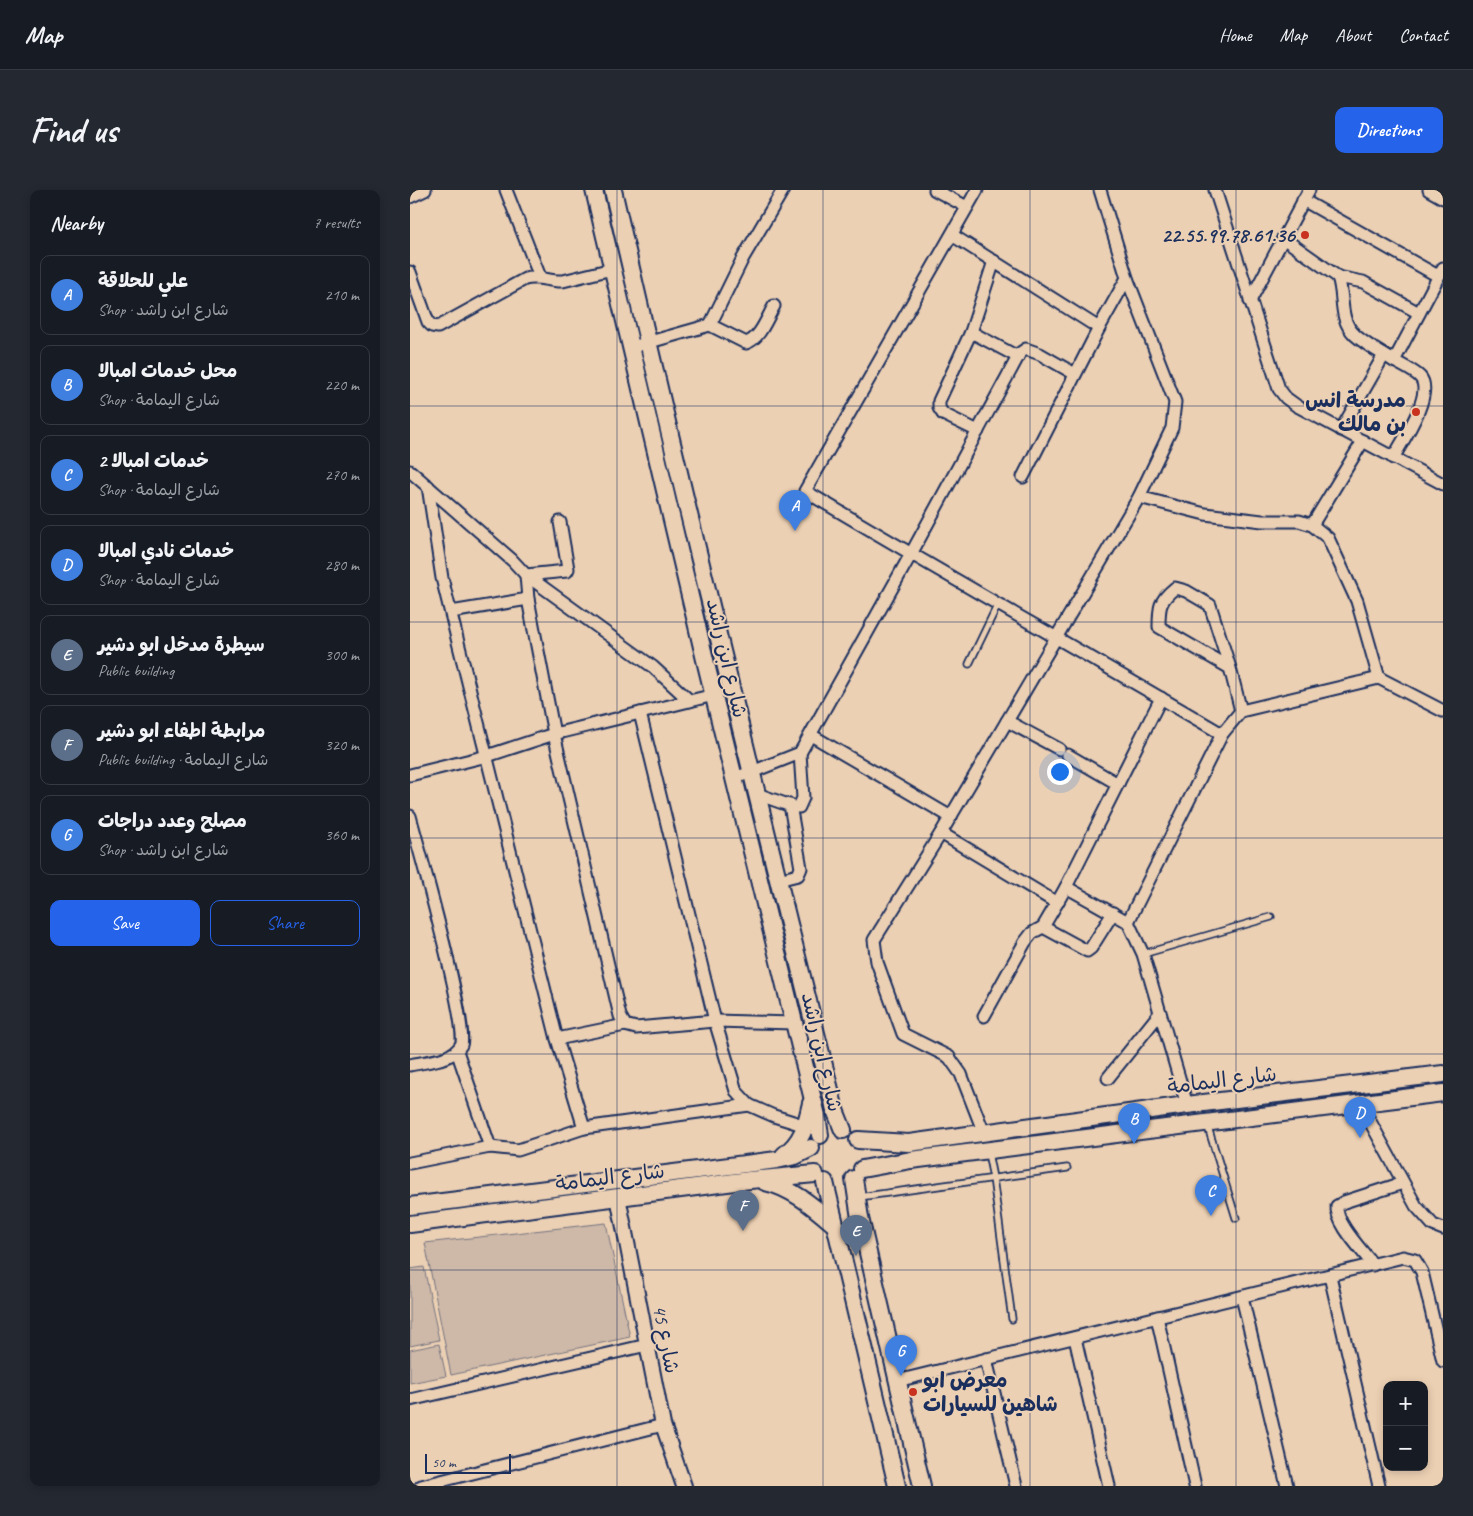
<!DOCTYPE html>
<html lang="en">
<head>
<meta charset="utf-8">
<style>
  :root { --surface:#171b24; --page:#242831; --text:#f1f3f6; --muted:#9ea1a6; --line:#363941; --accent:#2563eb }
  body { margin:0; font-family:Caveat,"Playpen Sans Arabic",sans-serif; background:var(--page); color:var(--text) }
  .controls { position:absolute; right:15px; bottom:15px; display:grid; overflow:hidden; border-radius:10px; box-shadow:0 2px 8px #0003 }
  .controls button { width:45px; height:45px; display:grid; place-items:center; padding:0; border:0; border-bottom:1px solid var(--line); background:var(--surface); color:var(--text); font:25px sans-serif }
  .scale { position:absolute; left:15px; bottom:12px; width:86px; box-sizing:border-box; padding-left:5px; border:2px solid #1b2f5e; border-top:0; font-size:14px; line-height:18px; white-space:nowrap; color:#1b2f5e; -webkit-text-stroke:4px #ecd0b3; paint-order:stroke }
  .you { position:absolute; left:649px; top:581px; width:18px; height:18px; margin:-12px; border:4px solid #fff; border-radius:50%; background:#1a73e8; box-shadow:0 0 0 8px #1a73e833 }
  .badge { display:grid; place-items:center; width:32px; height:32px; border-radius:50%; background:var(--accent); color:#fff; font-size:16px; font-weight:700 }
  .pin { position:absolute; translate:-50% -41px; filter:drop-shadow(0 1px 2px #0008) }
  .pin::after { content:''; position:absolute; top:26px; width:18px; height:15px; background:inherit; clip-path:polygon(0 0,100% 0,50% 100%) }
  .list { margin:0; padding:0; list-style:none }
  h2 { display:flex; justify-content:space-between; align-items:center; height:65px; margin:0; padding:0 20px; font-size:21px }
  h2 small { font-size:16px; font-weight:400; color:var(--muted) }
  .list li { display:grid; grid-template-columns:32px 1fr auto; gap:15px; align-items:center; box-sizing:border-box; height:80px; margin:0 10px 10px; padding:0 10px; border:1px solid var(--line); border-radius:10px }
  .list b { display:block; font-size:19px; white-space:nowrap }
  .list p { margin:0; font-size:16px; white-space:nowrap; color:var(--muted) }
  .list em { font-size:16px; font-style:normal; color:var(--muted) }
  .actions { display:flex; gap:10px; padding:15px 20px }
  .actions a { flex:1; padding:11px 0; border:1px solid var(--accent); border-radius:10px; text-align:center; font-size:18px; color:var(--accent) }
  .actions .main { background:var(--accent); color:#fff }
  .map { position:relative; flex:none; width:1033px; height:1296px; overflow:hidden; border-radius:10px }
  header { display:flex; align-items:center; gap:30px; box-sizing:border-box; height:70px; padding:0 25px; background:var(--surface); border-bottom:1px solid var(--line) }
  header strong { font-size:24px }
  nav { display:flex; gap:28px; margin-inline-start:auto; font-size:18px }
  .intro { display:flex; align-items:center; justify-content:space-between; box-sizing:border-box; height:120px; padding:0 30px }
  h1 { margin:0; font-size:35px }
  .button { padding:12px 22px; border-radius:10px; background:var(--accent); color:#fff; font-size:18px; font-weight:700 }
  main { display:flex; gap:30px; padding:0 30px }
  aside { flex:1; background:var(--surface); border-radius:10px; box-shadow:0 2px 8px #0003 }
  .map>svg:first-child { display:block }
  .green { fill:#ceb8a7; stroke:#747482 }
  .lines { fill:none; stroke-linecap:round; stroke-linejoin:round }
  .service-casing { stroke:#1b2f5e; stroke-width:9 }
  .minor-casing { stroke:#1b2f5e; stroke-width:15 }
  .tertiary-casing { stroke:#1b2f5e; stroke-width:18 }
  .secondary-casing { stroke:#1b2f5e; stroke-width:20 }
  .service { stroke:#ecd0b3; stroke-width:5.5 }
  .minor { stroke:#ecd0b3; stroke-width:11 }
  .tertiary { stroke:#ecd0b3; stroke-width:14 }
  .secondary { stroke:#ecd0b3; stroke-width:16 }
  .grid { fill:none; stroke:#1b2f5e; stroke-width:1; stroke-opacity:0.55 }
  .poi-dot { fill:#c8321e; stroke:#ecd0b3; stroke-width:2 }
  .labels { text-anchor:middle; dominant-baseline:central; stroke-width:4; stroke-linejoin:round; paint-order:stroke }
  .poi-label { font-size:21px; font-weight:bold; fill:#1b2f5e; stroke:#ecd0b3; text-anchor:end }
  .street-label { font-size:21px; fill:#1b2f5e; stroke:#ecd0b3 }
</style>
</head>
<body>
<header>
<strong>Map</strong>
<nav><a>Home</a><a>Map</a><a>About</a><a>Contact</a></nav>
</header>
<div class="intro"><h1>Find us</h1><a class="button">Directions</a></div>
<main>
<aside>
<h2>Nearby<small>7 results</small></h2>
<ul class="list">
<li><span class="badge" style="background:#3f7fe0">A</span><div><b>علي للحلاقة</b><p>Shop · شارع ابن راشد</p></div><em>210 m</em></li>
<li><span class="badge" style="background:#3f7fe0">B</span><div><b>محل خدمات امبالا</b><p>Shop · شارع اليمامة</p></div><em>220 m</em></li>
<li><span class="badge" style="background:#3f7fe0">C</span><div><b>خدمات امبالا 2</b><p>Shop · شارع اليمامة</p></div><em>270 m</em></li>
<li><span class="badge" style="background:#3f7fe0">D</span><div><b>خدمات نادي امبالا</b><p>Shop · شارع اليمامة</p></div><em>280 m</em></li>
<li><span class="badge" style="background:#5c6f8a">E</span><div><b>سيطرة مدخل ابو دشير</b><p>Public building</p></div><em>300 m</em></li>
<li><span class="badge" style="background:#5c6f8a">F</span><div><b>مرابطة اطفاء ابو دشير</b><p>Public building · شارع اليمامة</p></div><em>320 m</em></li>
<li><span class="badge" style="background:#3f7fe0">G</span><div><b>مصلح وعدد دراجات</b><p>Shop · شارع ابن راشد</p></div><em>360 m</em></li>
</ul>
<div class="actions"><a class="main">Save</a><a>Share</a></div>
</aside>
<div class="map">
<svg width="1033" height="1296" viewBox="0 0 1033 1296">
  <rect width="100%" height="100%" fill="#ecd0b3"/>
  <filter id="ink" filterUnits="userSpaceOnUse"><feTurbulence type="fractalNoise" baseFrequency=".02" numOctaves="2"/><feDisplacementMap in="SourceGraphic" scale="10" xChannelSelector="R" yChannelSelector="G"/><feConvolveMatrix kernelMatrix="1 2 1 2 8 2 1 2 1" color-interpolation-filters="sRGB"/></filter>
  <g filter="url(#ink)">
    <g class="green">
      <path d="M196 1033 220 1147 41 1185 15 1053Z"/>
      <path d="M14 1077 29 1150 0 1156V1079Z"/>
      <path d="M29 1154 36 1186 0 1193V1160Z"/>
    </g>
    <g class="lines">
      <g class="service-casing">
        <g id="service">
          <path d="M559 474 588 414"/>
          <path d="M733 764 861 727"/>
          <path d="M797 934 826 1028"/>
          <path d="M578 963 583 988 602 1129"/>
          <path d="M449 1007 657 978"/>
        </g>
      </g>
      <g class="minor-casing">
        <g id="minor">
          <path d="M96 0 130 87"/>
          <path d="M525 0 557 17"/>
          <path d="M567 0 395 301C533 384 673 462 812 544"/>
          <path d="M805 0 869 199 876 208 887 216 1033 294"/>
          <path d="M1019 0 1033 8"/>
          <path d="M0 7 15 0"/>
          <path d="M893 10 1028 86"/>
          <path d="M542 45 689 138"/>
          <path d="M873 48 928 87C935 107 928 129 945 145 956 155 971 163 984 171 991 175 1004 181 1010 187 1025 203 992 252 983 268"/>
          <path d="M0 82 18 132 22 136 28 137 115 89C129 85 139 92 153 91L202 79"/>
          <path d="M928 87 953 92 1009 123"/>
          <path d="M840 111 899 0"/>
          <path d="M300 135 336 153C350 149 357 128 364 116"/>
          <path d="M561 142 608 167"/>
          <path d="M222 157 300 135 333 68 373 0"/>
          <path d="M984 171 1033 78"/>
          <path d="M931 240 974 165"/>
          <path d="M568 241 533 224 529 218V211L561 142 584 71"/>
          <path d="M0 281 102 370 116 385 243 477 280 511"/>
          <path d="M613 287 689 138 717 88"/>
          <path d="M18 296 32 388 147 849 174 938"/>
          <path d="M729 307 795 324 852 331H889L902 335 918 348 947 411 969 488"/>
          <path d="M150 332 158 379 157 381 116 385 118 409 144 544 210 826 215 835 226 838 305 831 384 833"/>
          <path d="M902 335 953 251"/>
          <path d="M41 422 118 409"/>
          <path d="M820 478 749 437C749 417 749 411 765 398L776 401 800 415 820 478 831 521"/>
          <path d="M230 523 305 831 326 901 339 915 364 926 396 936"/>
          <path d="M597 531 649 559"/>
          <path d="M401 545 541 627"/>
          <path d="M658 565 708 594"/>
          <path d="M0 585 77 566 144 544 304 505"/>
          <path d="M324 588 342 582 390 563 501 364 610 163 616 159 630 164 665 184"/>
          <path d="M347 604 384 617H389L393 608 390 563"/>
          <path d="M0 626C8 655 60 840 51 855 42 871 17 871 0 875"/>
          <path d="M531 643 647 713 656 697 718 732 733 764 777 915"/>
          <path d="M368 690 388 685 391 678 380 615"/>
          <path d="M656 697 751 508"/>
          <path d="M718 732 812 544 831 521 969 488 1033 521"/>
          <path d="M633 737 677 761 681 758 703 723"/>
          <path d="M574 826 615 752 622 743 633 737 647 713"/>
          <path d="M147 849 215 835"/>
          <path d="M47 861 80 957"/>
          <path d="M698 888 750 823"/>
          <path d="M950 913 1006 1016 1023 1035 1033 1039"/>
          <path d="M574 943 551 884 539 867 493 844 467 772 464 750 531 643 729 307 762 238 765 212 717 88 690 0"/>
          <path d="M0 973 80 957 108 960 174 938 339 915"/>
          <path d="M963 1075C953 1061 925 1033 927 1016L934 1012 993 993"/>
          <path d="M920 1086 969 1296"/>
          <path d="M832 1107 877 1296"/>
          <path d="M747 1127 785 1296"/>
          <path d="M665 1148 699 1296"/>
          <path d="M576 1169 606 1296"/>
          <path d="M487 1191 993 1067 1005 1070 1012 1082 1033 1171"/>
          <path d="M0 1210 237 1155"/>
          <path d="M11 1296 253 1235"/>
        </g>
      </g>
      <g class="tertiary-casing">
        <path id="tertiary" d="M208 1007 253 1235 274 1296"/>
      </g>
      <g class="secondary-casing">
        <g id="secondary">
          <path d="M184 0 296 474 407 926 410 945"/>
          <path d="M203 0C273 307 349 613 425 920L433 940"/>
          <path d="M448 950 499 953 777 915 1033 884"/>
          <path d="M374 965C393 951 396 935 401 913"/>
          <path d="M452 979 501 970 1033 903"/>
          <path d="M444 989 450 1028 512 1296"/>
          <path d="M355 992C383 998 405 1018 426 1036"/>
          <path d="M415 992 487 1296"/>
          <path d="M0 1016 367 970 385 966 401 958"/>
          <path d="M0 1034 340 990 405 984"/>
        </g>
      </g>
      <use href="#service" class="service"/>
      <use href="#minor" class="minor"/>
      <use href="#tertiary" class="tertiary"/>
      <use href="#secondary" class="secondary"/>
    </g>
  </g>
  <path class="grid" d="M207 0V1296M413 0V1296M620 0V1296M826 0V1296M0 216H1033M0 432H1033M0 648H1033M0 864H1033M0 1080H1033"/>
  <g class="poi-dot">
    <circle cx="895" cy="45" r="5"/>
    <circle cx="1006" cy="222" r="5"/>
    <circle cx="503" cy="1202" r="5"/>
  </g>
  <g class="labels">
    <g class="poi-label">
      <text x="885" y="45">22.55.99.78.61.36</text>
      <text x="996" y="210">مدرسة انس<tspan x="996" dy="24">بن مالك</tspan></text>
      <text x="513" y="1190" text-anchor="start">معرض ابو<tspan x="513" dy="24">شاهين للسيارات</tspan></text>
    </g>
    <g class="street-label">
      <text transform="translate(317 468) rotate(77)">شارع ابن راشد</text>
      <text transform="translate(412 862) rotate(77)">شارع ابن راشد</text>
      <text transform="translate(812 890) rotate(-7)">شارع اليمامة</text>
      <text transform="translate(200 987) rotate(-7)">شارع اليمامة</text>
      <text transform="translate(256 1149) rotate(79)">شارع 45</text>
    </g>
  </g>
</svg>
<div class="controls">
<button>+</button>
<button>−</button>
</div>
<div class="scale">50 m</div>
<div class="you"></div>
<div class="pin badge" style="left:385px;top:341px;background:#3f7fe0">A</div>
<div class="pin badge" style="left:724px;top:954px;background:#3f7fe0">B</div>
<div class="pin badge" style="left:801px;top:1026px;background:#3f7fe0">C</div>
<div class="pin badge" style="left:950px;top:948px;background:#3f7fe0">D</div>
<div class="pin badge" style="left:446px;top:1066px;background:#5c6f8a">E</div>
<div class="pin badge" style="left:333px;top:1041px;background:#5c6f8a">F</div>
<div class="pin badge" style="left:491px;top:1186px;background:#3f7fe0">G</div>
</div>
</main>
</body>
</html>
